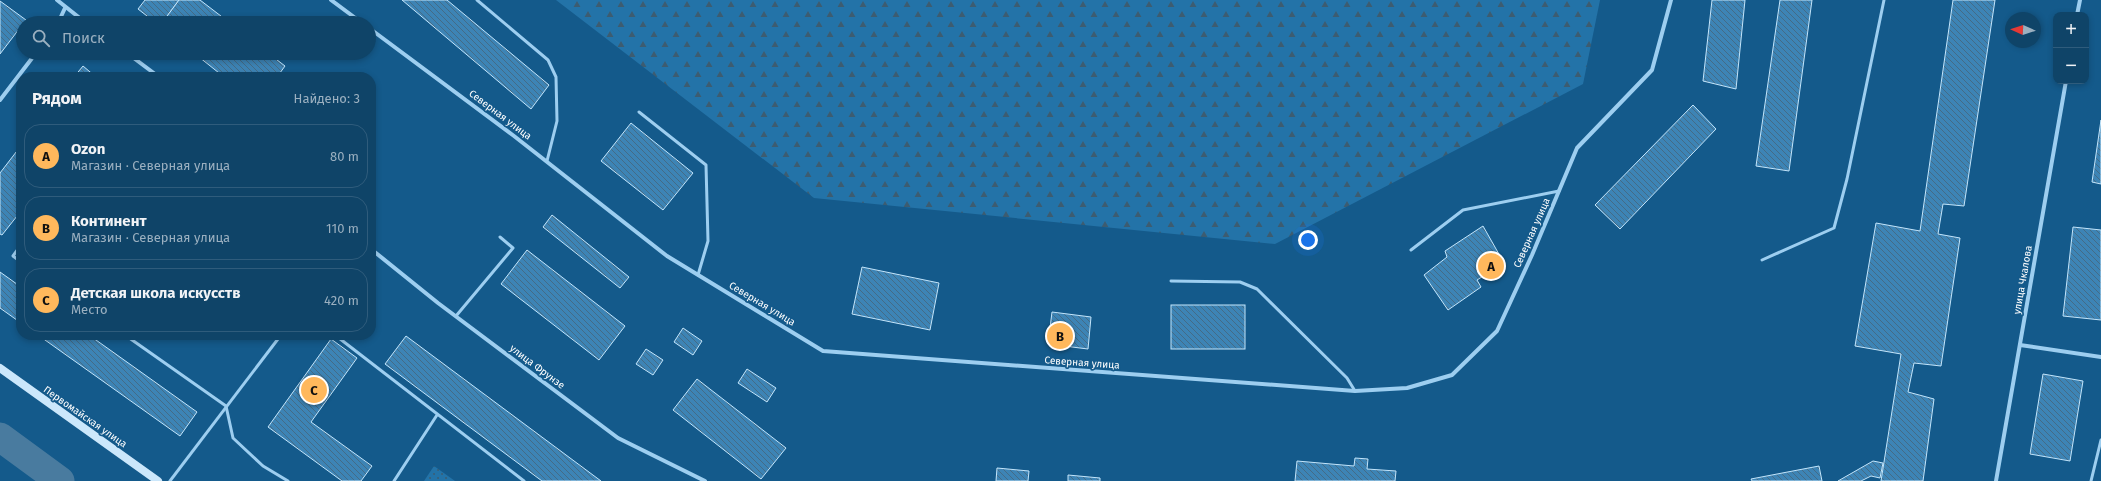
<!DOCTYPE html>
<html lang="ru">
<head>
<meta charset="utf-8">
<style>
  :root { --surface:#0f4468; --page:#1d4e71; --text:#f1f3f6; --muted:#9bb0c0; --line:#2f5c7c; --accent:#ffb85c }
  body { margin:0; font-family:"Fira Sans",sans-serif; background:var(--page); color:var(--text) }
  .controls { position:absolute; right:12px; top:12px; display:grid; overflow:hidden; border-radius:8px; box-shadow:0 2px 6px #0003 }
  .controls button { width:36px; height:36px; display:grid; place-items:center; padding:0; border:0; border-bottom:1px solid var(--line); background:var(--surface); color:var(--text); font:20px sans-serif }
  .compass { position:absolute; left:2005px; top:12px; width:36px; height:36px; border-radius:50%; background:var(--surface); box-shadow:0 2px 6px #0003; rotate:273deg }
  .you { position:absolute; left:1308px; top:240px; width:14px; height:14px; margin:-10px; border:3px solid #fff; border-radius:50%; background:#1a73e8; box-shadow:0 0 0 6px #1a73e833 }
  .badge { display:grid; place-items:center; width:26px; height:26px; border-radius:50%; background:var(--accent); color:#111; font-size:13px; font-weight:700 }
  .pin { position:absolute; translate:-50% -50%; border:2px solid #fff; box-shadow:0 1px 4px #0006 }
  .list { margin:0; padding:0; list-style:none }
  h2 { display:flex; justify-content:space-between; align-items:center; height:52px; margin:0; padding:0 16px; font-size:17px }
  h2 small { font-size:13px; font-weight:400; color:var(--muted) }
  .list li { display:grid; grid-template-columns:26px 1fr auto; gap:12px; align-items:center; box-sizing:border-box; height:64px; margin:0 8px 8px; padding:0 8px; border:1px solid var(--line); border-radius:16px }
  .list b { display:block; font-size:15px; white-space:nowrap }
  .list p { margin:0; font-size:13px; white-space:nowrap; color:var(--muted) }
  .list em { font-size:13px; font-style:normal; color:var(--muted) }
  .icon { flex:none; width:22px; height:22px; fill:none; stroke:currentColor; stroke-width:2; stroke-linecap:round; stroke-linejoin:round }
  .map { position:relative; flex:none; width:2101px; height:481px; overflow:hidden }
  .search { position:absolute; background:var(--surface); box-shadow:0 2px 6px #0003; left:16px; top:16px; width:360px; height:44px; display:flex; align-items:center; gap:10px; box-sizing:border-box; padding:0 14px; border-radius:22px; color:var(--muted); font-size:15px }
  .panel { position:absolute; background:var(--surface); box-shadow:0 2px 6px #0003; left:16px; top:72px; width:360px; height:268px; border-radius:16px }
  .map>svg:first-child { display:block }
  .grass { fill:url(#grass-dots) }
  .forest { fill:url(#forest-firs) }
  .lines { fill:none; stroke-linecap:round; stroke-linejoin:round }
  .river { stroke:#497b9f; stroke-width:29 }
  .building { fill:url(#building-back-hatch); stroke:#c3e5fb }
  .lane { stroke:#9dcef0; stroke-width:3 }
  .street { stroke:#9dcef0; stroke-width:4 }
  .secondary { stroke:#cbe7fb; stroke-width:8 }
  .labels { text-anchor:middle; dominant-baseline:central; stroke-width:3.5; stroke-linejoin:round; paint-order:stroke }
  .street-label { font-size:10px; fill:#fff; stroke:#145a8b }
</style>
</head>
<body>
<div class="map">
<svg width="2101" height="481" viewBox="0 0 2101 481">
  <defs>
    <pattern id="grass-dots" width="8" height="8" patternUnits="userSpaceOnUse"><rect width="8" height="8" fill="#2373a8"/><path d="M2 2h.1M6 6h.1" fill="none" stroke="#3c5c71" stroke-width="1.8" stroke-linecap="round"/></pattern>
    <pattern id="forest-firs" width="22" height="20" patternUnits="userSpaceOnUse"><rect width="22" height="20" fill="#2373a8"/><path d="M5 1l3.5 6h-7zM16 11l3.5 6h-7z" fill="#3c5c71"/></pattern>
    <pattern id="building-back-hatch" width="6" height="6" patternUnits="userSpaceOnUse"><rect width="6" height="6" fill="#3d84b5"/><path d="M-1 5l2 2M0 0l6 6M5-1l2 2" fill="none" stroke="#446b86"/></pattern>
  </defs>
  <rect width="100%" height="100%" fill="#145a8b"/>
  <path class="grass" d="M434 466 455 481H424Z"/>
  <path class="forest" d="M556 0H1600L1583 84 1275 244 814 198Z"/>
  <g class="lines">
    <path class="river" d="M0 437 60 481"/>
  </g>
  <g class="building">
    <path d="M145 0H179L162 23H156L138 9Z"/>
    <path d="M179 0H200L230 23H162Z"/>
    <path d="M402 0H447L549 85 531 109Z"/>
    <path d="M1712 0H1745L1736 89 1703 81Z"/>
    <path d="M1780 0H1812L1789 171 1756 166Z"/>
    <path d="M1953 0H1995L1964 206 1943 204 1938 234 1960 238 1941 366 1914 363 1908 392 1934 399 1923 481H1881L1901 354 1855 346 1876 223 1920 231Z"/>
    <path d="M0 1 26 20 0 54Z"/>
    <path d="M194 53H268L285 66 277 77H224Z"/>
    <path d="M83 66 96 77H74Z"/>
    <path d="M1693 105 1716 129 1620 229 1595 205Z"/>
    <path d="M2101 120V184L2092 182Z"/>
    <path d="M631 123 693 173 663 210 601 161Z"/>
    <path d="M20 147 21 211 2 235 0 234V173Z"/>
    <path d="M552 215 629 277 620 288 543 227Z"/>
    <path d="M1483 226 1504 263 1477 280 1481 287 1448 310 1424 275 1447 257 1445 251Z"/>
    <path d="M2073 227 2101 230V320L2063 316Z"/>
    <path d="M527 250 625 326 599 360 501 284Z"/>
    <path d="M862 267 939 283 930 330 852 314Z"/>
    <path d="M0 272 21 287V323L0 308Z"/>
    <rect x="1171" y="305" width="74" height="44"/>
    <path d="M1052 312 1091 317 1088 349 1048 344Z"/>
    <path d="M683 328 702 341 693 355 674 342Z"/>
    <path d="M38 335H89L197 412 180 436Z"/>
    <path d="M406 336 601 481H542L385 364Z"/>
    <path d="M331 339 357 358 311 422 372 466 361 481H342L268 427Z"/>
    <path d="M646 349 663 360 653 375 636 364Z"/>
    <path d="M747 369 776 388 767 402 738 383Z"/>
    <path d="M2043 374 2083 381 2070 461 2030 454Z"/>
    <path d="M697 379 786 448 761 479 673 410Z"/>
    <path d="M1355 458 1368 459 1367 469 1396 471 1395 481H1295L1297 461 1354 466Z"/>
    <path d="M1873 461 1883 463 1880 478 1871 476 1861 481H1838Z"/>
    <path d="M1819 466 1822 481H1752L1751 479Z"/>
    <path d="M997 468 1029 471 1028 481H996Z"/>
    <path d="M1068 475 1100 478V481H1068Z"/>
  </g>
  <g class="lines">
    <g class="lane">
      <path d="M477 0 548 60 556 77 557 121 547 161"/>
      <path d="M148 77 152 72"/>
      <path d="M639 112 706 165 708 241 698 275"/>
      <path d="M21 245 13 256 21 262"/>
      <path d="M1411 250 1463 210 1559 191"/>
      <path d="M1762 260 1834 228 1847 179 1884 0"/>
      <path d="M1171 281 1240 282 1257 289 1347 378 1355 391"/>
      <path d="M456 316 513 248 500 237"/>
      <path d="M125 335 226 406 233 438 263 466 288 481"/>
      <path d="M335 335 524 481"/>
      <path d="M170 481 281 335"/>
      <path d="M394 481 437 415"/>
      <path d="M2091 481 2101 440"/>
    </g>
    <g class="street">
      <path d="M57 0 86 23"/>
      <path d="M331 0 362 23"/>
      <path d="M2077 15 2080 0"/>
      <path d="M58 23 65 8"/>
      <path d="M369 28 514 136 667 256 823 351 1355 391 1407 388 1452 375 1497 331 1532 255 1577 148 1652 70 1671 0"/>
      <path d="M127 53 159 77"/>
      <path d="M0 100 36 53"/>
      <path d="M371 249 438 303 618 438 705 481"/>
      <path d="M2020 345 2101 357"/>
      <path d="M1996 481 2066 81"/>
    </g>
    <path class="secondary" d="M0 368 158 481"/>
  </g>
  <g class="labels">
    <g class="street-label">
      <text transform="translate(500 115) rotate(37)">Северная улица</text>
      <text transform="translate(1532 233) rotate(-66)">Северная улица</text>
      <text transform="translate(2023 280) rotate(-80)">улица Чкалова</text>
      <text transform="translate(762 304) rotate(31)">Северная улица</text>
      <text transform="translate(1082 363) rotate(4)">Северная улица</text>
      <text transform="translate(537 367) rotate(37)">улица Фрунзе</text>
      <text transform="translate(85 417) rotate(35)">Первомайская улица</text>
    </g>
  </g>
</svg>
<div class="controls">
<button>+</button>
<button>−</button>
</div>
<svg class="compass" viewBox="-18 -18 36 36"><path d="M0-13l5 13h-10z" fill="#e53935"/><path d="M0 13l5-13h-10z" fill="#9bb0c0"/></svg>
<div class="you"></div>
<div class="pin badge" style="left:1491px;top:266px">A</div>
<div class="pin badge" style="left:1060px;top:336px">B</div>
<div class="pin badge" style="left:314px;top:390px">C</div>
<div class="search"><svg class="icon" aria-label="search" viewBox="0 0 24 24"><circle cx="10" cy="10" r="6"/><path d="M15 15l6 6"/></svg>Поиск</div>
<section class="panel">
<h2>Рядом<small>Найдено: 3</small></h2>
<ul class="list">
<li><span class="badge">A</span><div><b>Ozon</b><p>Магазин · Северная улица</p></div><em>80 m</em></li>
<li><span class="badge">B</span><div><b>Континент</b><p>Магазин · Северная улица</p></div><em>110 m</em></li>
<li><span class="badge">C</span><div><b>Детская школа искусств</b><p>Место</p></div><em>420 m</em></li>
</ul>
</section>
</div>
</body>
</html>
